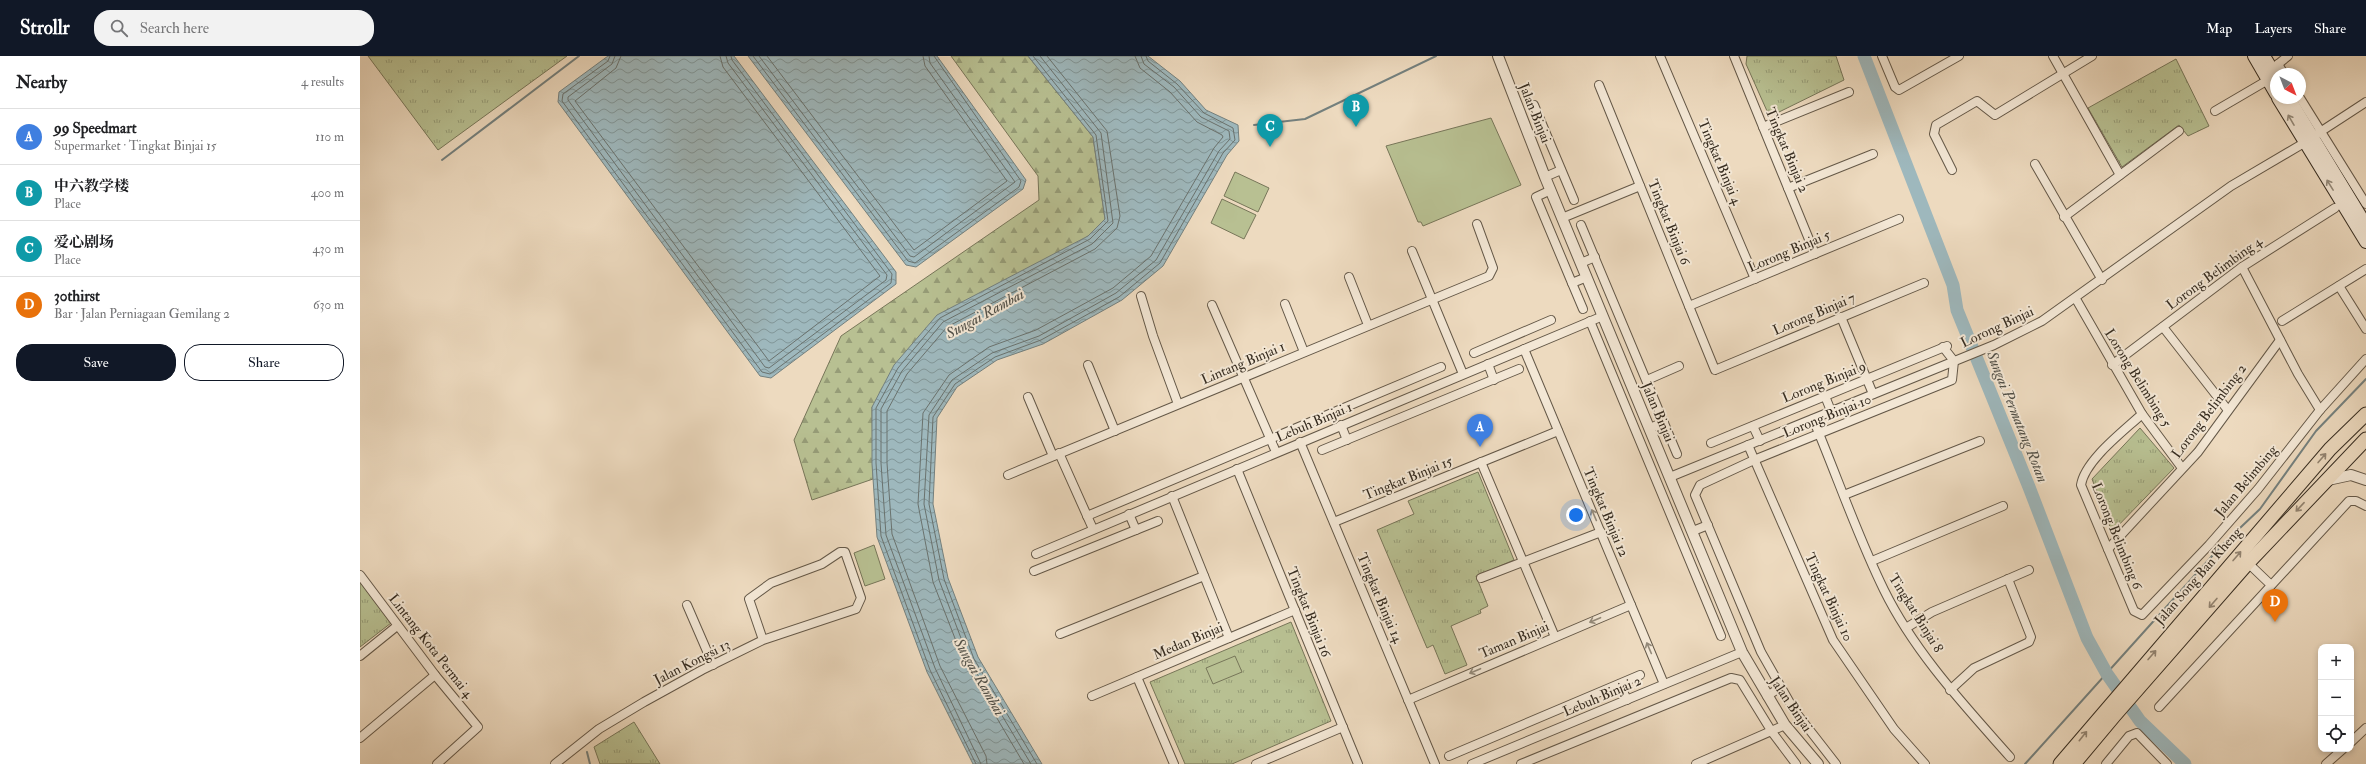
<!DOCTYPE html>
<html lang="en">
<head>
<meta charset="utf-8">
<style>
  :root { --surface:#fff; --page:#f2f2f2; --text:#202124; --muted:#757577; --line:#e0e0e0; --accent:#111827 }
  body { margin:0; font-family:"IM FELL Double Pica","Noto Serif SC",serif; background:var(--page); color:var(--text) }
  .controls { position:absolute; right:12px; bottom:12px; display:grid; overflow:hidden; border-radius:8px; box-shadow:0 2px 6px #0003 }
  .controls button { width:36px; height:36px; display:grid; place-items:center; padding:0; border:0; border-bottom:1px solid var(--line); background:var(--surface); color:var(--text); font:20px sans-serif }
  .compass { position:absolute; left:1910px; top:12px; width:36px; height:36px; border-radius:50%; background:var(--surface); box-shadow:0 2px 6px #0003; rotate:138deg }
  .you { position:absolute; left:1216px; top:459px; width:14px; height:14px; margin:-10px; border:3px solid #fff; border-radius:50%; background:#1a73e8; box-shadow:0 0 0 6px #1a73e833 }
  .badge { display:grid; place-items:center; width:26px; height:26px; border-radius:50%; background:var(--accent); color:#fff; font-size:13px; font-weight:700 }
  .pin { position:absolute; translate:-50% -33px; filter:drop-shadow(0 1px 2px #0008) }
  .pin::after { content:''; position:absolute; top:21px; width:14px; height:12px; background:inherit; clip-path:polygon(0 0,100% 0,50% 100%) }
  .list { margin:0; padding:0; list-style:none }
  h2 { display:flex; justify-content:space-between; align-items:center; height:52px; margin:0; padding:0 16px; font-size:17px }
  h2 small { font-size:13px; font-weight:400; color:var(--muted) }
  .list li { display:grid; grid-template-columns:26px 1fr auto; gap:12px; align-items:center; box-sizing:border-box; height:56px; padding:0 16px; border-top:1px solid var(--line) }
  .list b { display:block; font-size:15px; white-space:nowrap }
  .list p { margin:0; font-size:13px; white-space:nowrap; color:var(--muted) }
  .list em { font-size:13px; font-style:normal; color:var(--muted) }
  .actions { display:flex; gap:8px; padding:12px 16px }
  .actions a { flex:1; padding:9px 0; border:1px solid var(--accent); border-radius:16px; text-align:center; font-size:14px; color:var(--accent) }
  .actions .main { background:var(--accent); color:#fff }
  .icon { flex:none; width:22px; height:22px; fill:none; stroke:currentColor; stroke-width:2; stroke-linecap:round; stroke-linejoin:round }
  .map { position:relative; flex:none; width:2006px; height:708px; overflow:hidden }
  header { display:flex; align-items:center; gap:24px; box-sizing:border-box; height:56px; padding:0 20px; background:var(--accent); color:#fff }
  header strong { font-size:19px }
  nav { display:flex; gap:22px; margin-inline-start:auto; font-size:14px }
  .search { width:280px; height:36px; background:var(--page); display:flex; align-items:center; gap:10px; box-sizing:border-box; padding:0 14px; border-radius:16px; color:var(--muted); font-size:15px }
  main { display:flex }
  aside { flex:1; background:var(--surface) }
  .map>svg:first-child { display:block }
  .grass { fill:url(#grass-tufts); stroke:#777659 }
  .forest { fill:url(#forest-firs); stroke:#777659 }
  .pitch { fill:#b8c092; stroke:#777659 }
  .water { fill:url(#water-waves); stroke:#74807e }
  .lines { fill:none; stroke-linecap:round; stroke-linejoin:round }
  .shore { stroke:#6a726e; stroke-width:1 }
  .stream { stroke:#74807e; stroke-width:2 }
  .river { stroke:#9eb8bd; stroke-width:13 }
  .minor-casing { stroke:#645848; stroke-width:10 }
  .tertiary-casing { stroke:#645848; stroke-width:12 }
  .secondary-casing { stroke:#362c20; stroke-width:14 }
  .primary-casing { stroke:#362c20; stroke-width:15 }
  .minor { stroke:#f3e7d5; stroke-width:8 }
  .tertiary { stroke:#f3e7d5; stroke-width:10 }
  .secondary { stroke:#f3e7d5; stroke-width:12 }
  .primary { stroke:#eddabf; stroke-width:13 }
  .oneway { stroke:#948a7a }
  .oneway2 { stroke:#928370 }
  .labels { text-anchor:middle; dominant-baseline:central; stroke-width:4; stroke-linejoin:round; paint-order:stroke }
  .street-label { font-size:14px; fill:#362c20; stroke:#f3e7d5 }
  .water-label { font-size:15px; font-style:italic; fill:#504f47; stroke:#f3e7d5 }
</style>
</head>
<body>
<header>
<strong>Strollr</strong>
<div class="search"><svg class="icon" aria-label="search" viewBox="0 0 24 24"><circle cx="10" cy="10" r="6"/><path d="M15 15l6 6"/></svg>Search here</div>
<nav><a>Map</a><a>Layers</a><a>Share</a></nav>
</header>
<main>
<aside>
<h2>Nearby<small>4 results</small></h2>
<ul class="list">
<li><span class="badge" style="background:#3f7fe0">A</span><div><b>99 Speedmart</b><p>Supermarket · Tingkat Binjai 15</p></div><em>110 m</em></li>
<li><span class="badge" style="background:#0f9aa8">B</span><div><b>中六教学楼</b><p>Place</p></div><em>400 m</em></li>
<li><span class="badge" style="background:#0f9aa8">C</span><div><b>爱心剧场</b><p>Place</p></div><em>430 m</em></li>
<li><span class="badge" style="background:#e8710a">D</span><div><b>30thirst</b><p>Bar · Jalan Perniagaan Gemilang 2</p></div><em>630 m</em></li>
</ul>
<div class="actions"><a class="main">Save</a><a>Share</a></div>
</aside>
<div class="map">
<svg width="2006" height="708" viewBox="0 0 2006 708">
  <defs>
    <pattern id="grass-tufts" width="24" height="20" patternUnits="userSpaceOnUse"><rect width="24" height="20" fill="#b8c092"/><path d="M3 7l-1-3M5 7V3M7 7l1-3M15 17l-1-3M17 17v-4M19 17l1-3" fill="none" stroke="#969c77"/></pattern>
    <pattern id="forest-firs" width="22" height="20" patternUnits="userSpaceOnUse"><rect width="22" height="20" fill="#b8c092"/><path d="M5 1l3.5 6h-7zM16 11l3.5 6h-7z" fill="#969c77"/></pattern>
    <pattern id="water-waves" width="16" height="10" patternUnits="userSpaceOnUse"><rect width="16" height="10" fill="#9eb8bd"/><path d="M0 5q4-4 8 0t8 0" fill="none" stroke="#829699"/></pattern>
  </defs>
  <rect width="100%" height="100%" fill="#eddabf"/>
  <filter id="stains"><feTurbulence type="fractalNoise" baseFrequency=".005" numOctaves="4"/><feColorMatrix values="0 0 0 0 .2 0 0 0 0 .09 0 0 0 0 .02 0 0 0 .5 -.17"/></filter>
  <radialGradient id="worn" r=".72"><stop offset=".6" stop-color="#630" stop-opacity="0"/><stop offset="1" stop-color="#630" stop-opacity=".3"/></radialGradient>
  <g class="grass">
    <path d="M8 0H207L78 94Z"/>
    <path d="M1387 0H1476L1484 24 1415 58 1407 55 1386 8Z"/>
    <path d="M1816 3 1849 70 1828 80 1819 69 1762 111 1728 52Z"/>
    <path d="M1780 372 1814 412 1752 476 1732 423Z"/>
    <path d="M1118 416 1154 504 1116 520 1128 550 1120 554 1121 557 1091 570 1107 609 1085 618 1073 589 1067 592 1017 474 1054 458 1048 445Z"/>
    <path d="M0 526 31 567 0 591Z"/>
    <path d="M931 566 971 665 872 708H825L790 626Z"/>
    <path d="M274 666 300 708H240L234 691Z"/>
  </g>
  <path class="forest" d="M591 0H668L733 81 745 163 728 180 512 351 513 423 452 444 434 384 481 280 679 144 678 120Z"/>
  <g class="pitch">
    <path d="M1131 62 1161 129 1063 170 1061 166H1058L1026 90Z"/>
    <path d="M875 116 909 132 898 156 864 140Z"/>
    <path d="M862 143 896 159 884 183 851 167Z"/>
    <path d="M514 489 525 523 505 530 494 497Z"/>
    <path d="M875 600 882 616 853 628 846 612Z"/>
  </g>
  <g class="water">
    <path d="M248 0H374L536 216V228L411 322 400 320 198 46 199 36Z"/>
    <path d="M388 0H577L666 124 663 133 556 211 546 209Z"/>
    <path d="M668 0H788L820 25 846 54 878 69 879 85 867 99 803 210 762 244 683 288 637 304 597 331 577 362 573 448 588 522 618 601 682 708H613L567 616 517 481 512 408V351L534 309 577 259 728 180 745 163 733 81Z"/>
  </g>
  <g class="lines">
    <g class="shore">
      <path d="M250 0 248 5 203 38 202 45 402 316 410 318 531 227 532 218 372 4 371 0"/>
      <path d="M255 0 252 8 208 41V44L405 311 409 312 526 224 527 219 368 7 366 0"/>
      <path d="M261 0 256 12 215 45 409 305 520 220 363 11 360 0"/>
      <path d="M393 0 548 205 555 207 659 131 661 125 574 0"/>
      <path d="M399 0 550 200 554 201 655 126 570 7 569 0"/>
      <path d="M407 0 554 194 647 125 565 10 563 0"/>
      <path d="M616 708 570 614 521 480 516 407V352L538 312 580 262 730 183 748 165 736 79 673 0"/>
      <path d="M621 708 575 612 526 479 521 407V353L542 315 583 266 732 188 753 167 741 77 680 0"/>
      <path d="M627 708 626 700 580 610 532 478 527 407V355L547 318 587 271 735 193 757 172 760 160 747 75 687 0"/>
      <path d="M664 708 605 608 573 526 558 448 563 357 589 319 629 291 676 274 753 232 791 200 854 92 863 81 862 79 837 66 810 36 780 12 775 0"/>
      <path d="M671 708 610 606 579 524 564 448 569 359 592 324 632 297 679 280 756 237 796 204 859 95 870 83 869 75 841 61 814 31 784 8 781 0"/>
      <path d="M677 708 614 603 584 523 569 448 573 361 595 328 635 301 681 284 759 241 800 207 863 97 875 84 873 72 844 57 817 28 788 5 786 0"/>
    </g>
    <g class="stream">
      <path d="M894 69 945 63 1076 0"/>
      <path d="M82 104 219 0"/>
      <path d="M227 696 230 708"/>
      <path d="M1665 708 1862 489 1900 453 1956 375 2006 323"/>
    </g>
    <path class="river" d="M1504 0 1593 229 1597 254 1669 431 1727 582 1747 618 1780 665 1825 708"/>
    <g class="minor-casing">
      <g id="minor">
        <path d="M1300 0 1395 223"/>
        <path d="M1374 0 1455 198"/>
        <path d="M1522 0 1535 31 1539 34 1599 0"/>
        <path d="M1693 0 1760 119"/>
        <path d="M1918 8 1924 18"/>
        <path d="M1912 13 1928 0"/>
        <path d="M1239 29 1355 314 1564 227"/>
        <path d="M1940 42 2006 148"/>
        <path d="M1174 49 1214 144"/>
        <path d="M1855 55 1908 24"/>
        <path d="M1403 71 1489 36"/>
        <path d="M1957 78 2006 46"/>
        <path d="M1675 108 1742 224"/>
        <path d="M1592 114 1574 78 1576 69 1617 45 1635 59 1732 0"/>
        <path d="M1185 121 1201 114"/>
        <path d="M1428 132 1513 98"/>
        <path d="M1191 134 1176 141 1212 227"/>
        <path d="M1704 161 1819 75"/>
        <path d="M1202 162 1280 130"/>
        <path d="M1221 169 1317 398"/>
        <path d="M1052 195 1103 318"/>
        <path d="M1221 207 1235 201"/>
        <path d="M1882 211 1938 318 1960 354"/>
        <path d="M989 221 1008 269"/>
        <path d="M1979 230 2006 273"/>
        <path d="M781 240 793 280 818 348"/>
        <path d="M1716 243 1782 358 1822 412"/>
        <path d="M925 248 944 296"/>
        <path d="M852 249 916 396"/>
        <path d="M1329 250 1539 163"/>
        <path d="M1223 253 1212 227 1227 221"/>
        <path d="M1481 261 1513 338"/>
        <path d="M1230 265 1361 580"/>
        <path d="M1922 265 2006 213"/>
        <path d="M1803 271 1867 353"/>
        <path d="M1164 293 1304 628"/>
        <path d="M1114 297 1191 264"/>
        <path d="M1128 308 1134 324"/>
        <path d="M728 309 755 375"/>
        <path d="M1752 309 1882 211 1975 152"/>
        <path d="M1287 324 1319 310"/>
        <path d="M1465 340 1471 355"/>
        <path d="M668 341 693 400"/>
        <path d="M1782 358C1764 375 1725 404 1721 429L1774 555 1782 559 1849 489 1898 433 1960 354 2006 303"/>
        <path d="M1453 363C1477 420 1497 479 1524 534 1555 597 1605 650 1650 701"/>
        <path d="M981 369 987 384"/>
        <path d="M1393 370 1400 385"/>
        <path d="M1290 372 1304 366"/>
        <path d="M940 386 1075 708"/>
        <path d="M1351 387 1587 290"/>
        <path d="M1388 389 1473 584 1534 673 1565 708"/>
        <path d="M962 394 1159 313"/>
        <path d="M699 397 733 473"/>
        <path d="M1121 406 1195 581"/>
        <path d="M877 413 998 708"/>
        <path d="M648 419 1129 220 1133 212 1117 168"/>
        <path d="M1310 421 1634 289 1682 265 1871 130 1944 87"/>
        <path d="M1484 439 1620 385"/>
        <path d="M812 440 869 582"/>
        <path d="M769 458 776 474"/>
        <path d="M727 460 1081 311"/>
        <path d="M974 466 1198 375"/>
        <path d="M1333 475 1348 469"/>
        <path d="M1748 493 1838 396 1920 284"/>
        <path d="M676 498 1243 260"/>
        <path d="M1512 505 1643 450"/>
        <path d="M1888 507 1911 529"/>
        <path d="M674 515 798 465"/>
        <path d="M0 519 75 619 118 671 77 708"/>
        <path d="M1121 522 1241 476"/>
        <path d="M327 549 353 609"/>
        <path d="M1546 572 1572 556 1669 514"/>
        <path d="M700 578 844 520"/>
        <path d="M0 600 37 570"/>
        <path d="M777 621 814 708"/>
        <path d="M1260 628 1267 644"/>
        <path d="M1590 634 1614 612 1669 586 1671 581 1648 523"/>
        <path d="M732 640 935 554"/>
        <path d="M1407 640 1421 631"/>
        <path d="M1048 644 1271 549"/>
        <path d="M1799 651 1989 445H1996L2006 450"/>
        <path d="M0 682 75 619"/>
        <path d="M1991 686 2006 672"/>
        <path d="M1089 700 1280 619"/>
        <path d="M195 708 239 673 284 646 342 614 403 584 496 553 501 542 485 496H480L462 508 411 527 389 543 403 584"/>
        <path d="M896 708 983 671"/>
        <path d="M1112 708 1382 596"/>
        <path d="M1161 708 1371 622 1380 624 1412 676 1436 708"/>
        <path d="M1336 708 1425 669"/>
        <path d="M1476 708 1434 654 1401 596 1335 439 1340 429 1394 404 1592 324 1594 305 1583 291"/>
        <path d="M1746 708 1769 680 1777 677 1807 708"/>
        <path d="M1966 708 1983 693"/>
      </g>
    </g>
    <g class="tertiary-casing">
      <g id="tertiary">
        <path d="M1138 0 1185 121 1382 596 1425 669 1458 708"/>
        <path d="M1968 424 1991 419 2006 424"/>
      </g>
    </g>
    <g class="secondary-casing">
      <g id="secondary">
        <path d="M1894 0 1916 38"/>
        <path d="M1904 0 1916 20"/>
        <path d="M1918 42 2006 186"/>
        <path d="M1929 42 2006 169"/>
      </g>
    </g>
    <g class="primary-casing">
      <g id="primary">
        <path d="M1700 708 1970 393 2006 358"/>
        <path d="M1714 708 1755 659 1888 507 2006 383"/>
      </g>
    </g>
    <use href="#minor" class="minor"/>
    <use href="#tertiary" class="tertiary"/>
    <use href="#secondary" class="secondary"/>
    <use href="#primary" class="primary"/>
  </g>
  <defs><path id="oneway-shaft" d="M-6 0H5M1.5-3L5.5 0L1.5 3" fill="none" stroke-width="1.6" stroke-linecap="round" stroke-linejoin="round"/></defs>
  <g class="oneway">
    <use href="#oneway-shaft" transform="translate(1931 64) rotate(-120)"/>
    <use href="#oneway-shaft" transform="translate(1970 129) rotate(-122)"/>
    <use href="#oneway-shaft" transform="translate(1234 459) rotate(-113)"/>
    <use href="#oneway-shaft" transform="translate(1235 564) rotate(157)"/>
    <use href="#oneway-shaft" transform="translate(1289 592) rotate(-113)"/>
    <use href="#oneway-shaft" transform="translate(1115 615) rotate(157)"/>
  </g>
  <g class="oneway2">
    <use href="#oneway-shaft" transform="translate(1962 402) rotate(-49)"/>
    <use href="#oneway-shaft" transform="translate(1940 451) rotate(133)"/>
    <use href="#oneway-shaft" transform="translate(1877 500) rotate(-49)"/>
    <use href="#oneway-shaft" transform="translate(1853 547) rotate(131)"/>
    <use href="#oneway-shaft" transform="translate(1792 599) rotate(-49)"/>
    <use href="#oneway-shaft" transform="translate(1723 680) rotate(-51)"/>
  </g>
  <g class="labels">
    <g class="street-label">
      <text transform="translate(1175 57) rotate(68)">Jalan Binjai</text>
      <text transform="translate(1427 94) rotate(67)">Tingkat Binjai 2</text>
      <text transform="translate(1360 106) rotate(67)">Tingkat Binjai 4</text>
      <text transform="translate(1309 166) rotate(68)">Tingkat Binjai 6</text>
      <text transform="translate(1429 195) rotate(-23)">Lorong Binjai 5</text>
      <text transform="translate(1854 217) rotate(-36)">Lorong Belimbing 4</text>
      <text transform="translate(1454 258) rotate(-23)">Lorong Binjai 7</text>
      <text transform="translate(1637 271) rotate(-25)">Lorong Binjai</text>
      <text transform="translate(883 307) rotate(-23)">Lintang Binjai 1</text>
      <text transform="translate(1778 322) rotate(58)">Lorong Belimbing 5</text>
      <text transform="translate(1464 326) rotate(-22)">Lorong Binjai 9</text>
      <text transform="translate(1849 355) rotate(-53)">Lorong Belimbing 2</text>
      <text transform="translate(1298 356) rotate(67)">Jalan Binjai</text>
      <text transform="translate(1467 360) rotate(-22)">Lorong Binjai 10</text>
      <text transform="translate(954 366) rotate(-23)">Lebuh Binjai 1</text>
      <text transform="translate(1048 422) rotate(-22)">Tingkat Binjai 15</text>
      <text transform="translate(1886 425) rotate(-50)">Jalan Belimbing</text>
      <text transform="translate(1246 456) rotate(67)">Tingkat Binjai 12</text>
      <text transform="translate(1757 480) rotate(68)">Lorong Belimbing 6</text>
      <text transform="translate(1838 520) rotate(-49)">Jalan Song Ban Kheng</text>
      <text transform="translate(1469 541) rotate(65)">Tingkat Binjai 10</text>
      <text transform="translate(1020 542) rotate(67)">Tingkat Binjai 14</text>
      <text transform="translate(949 556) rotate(68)">Tingkat Binjai 16</text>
      <text transform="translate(1556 557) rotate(58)">Tingkat Binjai 8</text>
      <text transform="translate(1154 584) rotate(-23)">Taman Binjai</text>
      <text transform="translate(828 585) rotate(-23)">Medan Binjai</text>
      <text transform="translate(71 590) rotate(52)">Lintang Kota Permai 4</text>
      <text transform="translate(332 606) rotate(-27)">Jalan Kongsi 13</text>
      <text transform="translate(1242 640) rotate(-23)">Lebuh Binjai 2</text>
      <text transform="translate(1431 648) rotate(56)">Jalan Binjai</text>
    </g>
    <g class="water-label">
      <text transform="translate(625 258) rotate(-29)">Sungai Rambai</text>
      <text transform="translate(1657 361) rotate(68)">Sungai Permatang Rotan</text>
      <text transform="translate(619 621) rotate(60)">Sungai Rambai</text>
    </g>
  </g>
  <rect width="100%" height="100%" filter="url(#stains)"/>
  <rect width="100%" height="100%" fill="url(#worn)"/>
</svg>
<div class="controls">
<button>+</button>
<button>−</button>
<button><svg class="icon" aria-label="locate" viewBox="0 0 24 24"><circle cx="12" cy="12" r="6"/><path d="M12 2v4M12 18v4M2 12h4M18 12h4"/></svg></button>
</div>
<svg class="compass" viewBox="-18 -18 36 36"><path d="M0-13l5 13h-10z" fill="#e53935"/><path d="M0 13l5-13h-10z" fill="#757577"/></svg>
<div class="you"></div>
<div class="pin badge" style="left:1120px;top:391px;background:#3f7fe0">A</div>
<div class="pin badge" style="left:996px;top:71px;background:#0f9aa8">B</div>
<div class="pin badge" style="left:910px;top:91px;background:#0f9aa8">C</div>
<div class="pin badge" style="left:1915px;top:566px;background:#e8710a">D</div>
</div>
</main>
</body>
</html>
